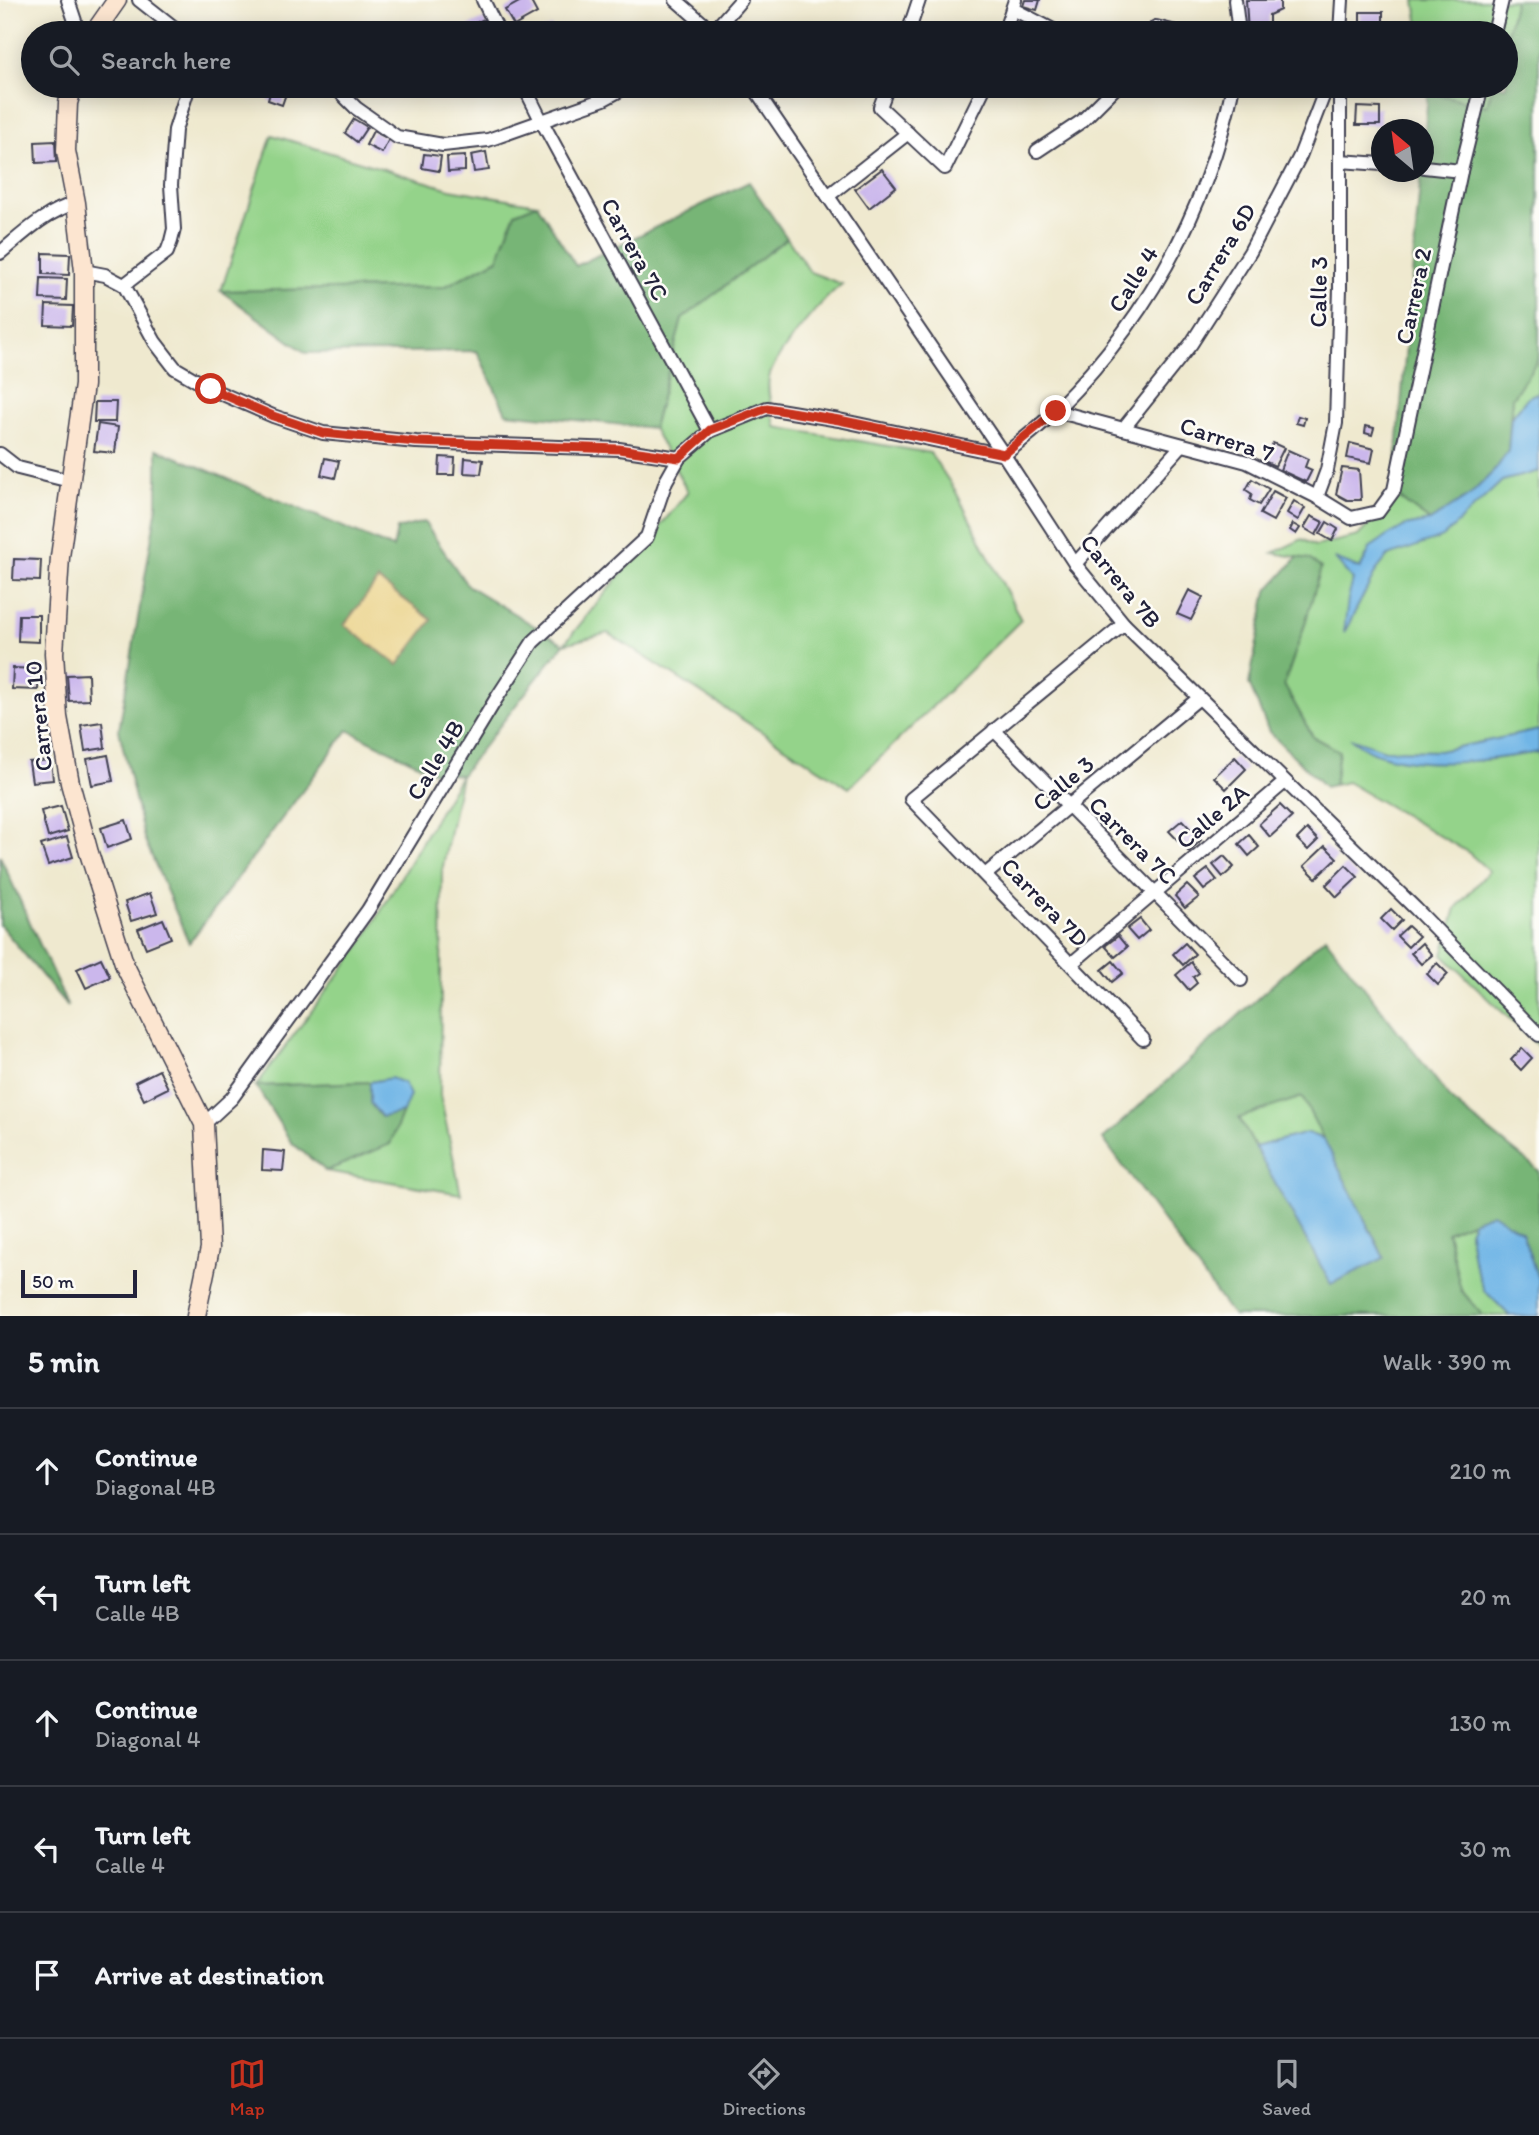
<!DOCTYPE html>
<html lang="en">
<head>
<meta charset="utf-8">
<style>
  :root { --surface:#171b24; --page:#242831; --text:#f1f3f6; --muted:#9ea1a6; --line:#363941; --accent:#c8321e }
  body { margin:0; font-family:Itim,sans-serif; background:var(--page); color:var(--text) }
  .compass { position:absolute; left:1371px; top:119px; width:63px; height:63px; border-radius:50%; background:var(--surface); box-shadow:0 4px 18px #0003; rotate:331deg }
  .scale { position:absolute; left:21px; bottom:18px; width:116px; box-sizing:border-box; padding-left:7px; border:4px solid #22223b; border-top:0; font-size:19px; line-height:24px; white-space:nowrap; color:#22223b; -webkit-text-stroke:5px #fdfcf7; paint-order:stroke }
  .stop { position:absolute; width:21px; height:21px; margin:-16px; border:5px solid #c8321e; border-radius:50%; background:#fff }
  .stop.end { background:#c8321e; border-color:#fff; box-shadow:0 2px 7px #0008 }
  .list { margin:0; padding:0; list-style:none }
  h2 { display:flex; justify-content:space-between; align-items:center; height:91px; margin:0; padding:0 28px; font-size:30px }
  h2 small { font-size:23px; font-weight:400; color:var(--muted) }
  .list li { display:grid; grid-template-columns:46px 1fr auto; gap:21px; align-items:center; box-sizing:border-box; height:126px; padding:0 28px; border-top:2px solid var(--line) }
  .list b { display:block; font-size:26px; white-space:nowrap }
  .list p { margin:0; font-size:23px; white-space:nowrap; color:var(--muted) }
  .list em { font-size:23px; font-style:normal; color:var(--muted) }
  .icon { flex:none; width:38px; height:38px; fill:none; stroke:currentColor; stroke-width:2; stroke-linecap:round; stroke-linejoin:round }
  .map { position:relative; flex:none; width:1539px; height:1316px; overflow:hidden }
  .search { position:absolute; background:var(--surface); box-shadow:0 4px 18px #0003; left:21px; right:21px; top:21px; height:77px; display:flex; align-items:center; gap:18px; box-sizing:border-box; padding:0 24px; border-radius:38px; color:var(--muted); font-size:26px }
  .sheet { height:721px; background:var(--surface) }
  nav { display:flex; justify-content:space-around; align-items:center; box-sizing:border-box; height:98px; border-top:2px solid var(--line); background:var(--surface); font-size:19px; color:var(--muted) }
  nav a { display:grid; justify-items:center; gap:4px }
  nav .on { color:var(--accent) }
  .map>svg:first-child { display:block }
  .green { fill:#94d38a; stroke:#5b7a62; stroke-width:2 }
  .forest { fill:#77b576; stroke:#4c6c58; stroke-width:2; fill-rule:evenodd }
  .sand { fill:#eeda9e; stroke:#887e6c; stroke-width:2 }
  .water { fill:#6fb5e6; stroke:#486c90; stroke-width:2 }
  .building { fill:#cbb7ec }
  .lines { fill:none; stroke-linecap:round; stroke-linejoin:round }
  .street-casing { stroke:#414051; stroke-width:16 }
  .secondary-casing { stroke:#414051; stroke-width:21 }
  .street { stroke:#fff; stroke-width:12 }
  .secondary { stroke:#fce5d0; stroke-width:18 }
  .route { stroke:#c8321e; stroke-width:9 }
  .labels { text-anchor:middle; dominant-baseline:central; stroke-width:5; stroke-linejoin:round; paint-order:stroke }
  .street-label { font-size:24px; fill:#22223b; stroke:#fdfcf7 }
</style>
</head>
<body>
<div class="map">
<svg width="1539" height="1316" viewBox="0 0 1539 1316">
  <rect width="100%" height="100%" fill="#fdfcf7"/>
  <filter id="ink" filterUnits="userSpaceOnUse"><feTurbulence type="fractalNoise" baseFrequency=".0143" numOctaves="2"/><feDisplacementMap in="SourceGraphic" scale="14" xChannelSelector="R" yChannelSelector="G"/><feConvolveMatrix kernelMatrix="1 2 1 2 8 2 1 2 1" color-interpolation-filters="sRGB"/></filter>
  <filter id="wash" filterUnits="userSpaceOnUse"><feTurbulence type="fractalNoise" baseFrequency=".00686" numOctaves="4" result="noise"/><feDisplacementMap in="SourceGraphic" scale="28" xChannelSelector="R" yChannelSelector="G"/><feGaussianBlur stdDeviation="1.57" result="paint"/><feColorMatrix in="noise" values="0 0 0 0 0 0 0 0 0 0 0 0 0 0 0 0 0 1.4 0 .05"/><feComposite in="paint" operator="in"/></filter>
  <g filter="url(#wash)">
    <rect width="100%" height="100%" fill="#efe9cf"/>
    <g class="green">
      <path d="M1415 0H1515L1506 36V33H1420Z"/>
      <path d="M1427 86H1492L1487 106 1428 92Z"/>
      <path d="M272 135 450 189 537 204 515 213 498 259 444 287 221 291Z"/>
      <path d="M787 238 810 272 842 284C822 300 774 355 769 378 766 392 773 412 775 427L930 453 955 490 1021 620 849 788 608 633 564 644 688 492 653 428 682 319Z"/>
      <path d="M1539 358V392L1528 397 1511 418 1512 398Z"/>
      <path d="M1539 471V730L1439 751 1385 750 1354 740 1373 752 1415 761 1455 762 1493 759 1539 752V1047L1443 955 1456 908 1489 871 1469 853 1347 782 1334 785 1339 751 1313 737 1284 685 1305 624 1309 559 1273 553 1302 539 1315 546 1358 536 1396 496 1430 521 1405 526 1371 547 1360 569 1337 560 1353 580 1345 631 1376 571 1388 556 1442 537 1502 481Z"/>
      <path d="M461 775 442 871 440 1095 461 1194 326 1171 390 1144 409 1095 391 1078 370 1082 256 1086 362 943Z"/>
      <path d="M1302 1097 1324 1139 1307 1133 1255 1147 1239 1117Z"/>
      <path d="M1473 1221 1469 1232 1473 1260 1484 1290 1510 1316H1483L1461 1290 1447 1232Z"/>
    </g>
    <g class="forest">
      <path d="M1515 0H1539V358L1512 398 1508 451 1496 469 1470 495 1430 521 1396 496 1397 451 1421 172H1424V144L1428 92 1487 106 1492 86H1506V36Z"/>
      <path d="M749 182 787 238 682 319 653 428 506 413 477 351 306 353 221 291 444 287 498 259 515 213 537 204 576 266Z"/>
      <path d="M157 449 393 548 397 529 424 522 467 585 564 644 461 775 436 773 348 730 189 943 144 838 119 730 157 506Z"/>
      <path d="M1298 557 1309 559 1321 568 1305 624 1284 685 1313 737 1339 751 1334 785 1325 787 1269 732 1249 684 1267 591Z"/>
      <path d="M0 856 68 1007 0 925Z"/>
      <path d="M1325 937 1453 1102 1539 1171V1282L1522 1232 1492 1213 1447 1232 1461 1290 1483 1316H1233L1103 1139ZM1302 1097 1384 1257 1331 1284 1239 1118Z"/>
      <path d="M370 1082V1103L381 1117 403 1112 390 1144 326 1171 291 1142 256 1086Z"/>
    </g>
    <path class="sand" d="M378 580 432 620 398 665 344 625Z"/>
    <g class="water">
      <path d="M1539 392V471L1502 481 1443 537 1388 556 1376 571 1344 633 1348 599 1353 580 1335 559 1360 569 1371 547 1387 536 1405 526 1430 521 1470 495 1496 469 1508 451 1511 418 1528 397Z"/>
      <path d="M1539 730V752C1488 760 1423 771 1373 752 1365 749 1357 743 1350 738L1385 750 1439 751Z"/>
      <path d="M391 1078 404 1083 410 1095 403 1112 382 1117 370 1103V1082Z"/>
      <path d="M1307 1133 1324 1139 1384 1258 1331 1284 1255 1147Z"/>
      <path d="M1492 1213 1522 1232 1539 1282V1316H1510L1484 1290 1473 1260 1469 1232 1473 1221Z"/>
    </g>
    <g id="blocks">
      <g class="building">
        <path d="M523 0H530L537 13 514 26 505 10Z"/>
        <path d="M1025 0H1040L1037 10 1023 6Z"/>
        <path d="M1246 0H1280V10L1269 15V33H1248Z"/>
        <path d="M1360 12H1383V29L1360 30Z"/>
        <path d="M484 19 490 32 471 33 468 26Z"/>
        <path d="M551 26 555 32 541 33 540 31Z"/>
        <path d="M466 27 469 33H452Z"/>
        <path d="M272 86 288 88 282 105 268 100Z"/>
        <path d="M1357 107 1380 108V125H1356Z"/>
        <path d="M354 119 367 127 357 142 345 133Z"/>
        <path d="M373 131 389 139 382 153 366 145Z"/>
        <path d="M55 141 56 162 36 163 35 142Z"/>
        <path d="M486 152 489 170 474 172 471 155Z"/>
        <path d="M424 154 441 156 439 171 422 168Z"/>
        <path d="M465 156V171L448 172 447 157Z"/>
        <path d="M882 169 896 187 869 208 855 189Z"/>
        <path d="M43 253 70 254 69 275 43 274Z"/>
        <path d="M41 278 67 279 66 300 40 299Z"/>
        <path d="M46 305 73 306 72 326 45 325Z"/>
        <path d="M95 402H116L115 422H94Z"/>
        <path d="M1298 416 1305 418 1303 425 1296 423Z"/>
        <path d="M98 424 118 427 115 453 94 451Z"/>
        <path d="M1366 426 1374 428 1372 435 1365 433Z"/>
        <path d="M1273 443 1284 448 1275 466 1264 461Z"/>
        <path d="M1350 443 1374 449 1371 463 1347 458Z"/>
        <path d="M1288 450 1308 459 1305 467 1312 470 1306 482 1280 470Z"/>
        <path d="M440 457 455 458 454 475H439Z"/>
        <path d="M325 458 339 461 335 478 321 475Z"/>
        <path d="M465 458 483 460 481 474 464 473Z"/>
        <path d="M1342 468 1359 470 1361 500H1347L1336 494Z"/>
        <path d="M1252 479 1269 489 1259 505 1250 500 1252 494 1246 490Z"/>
        <path d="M1273 491 1286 498 1273 521 1260 514Z"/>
        <path d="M1294 501 1305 508 1298 520 1287 513Z"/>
        <path d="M1311 516 1323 522 1316 535 1304 528Z"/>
        <path d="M1327 522 1338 529 1332 541 1320 534Z"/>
        <path d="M1293 524 1300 528 1296 534 1290 530Z"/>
        <path d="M14 559 41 560 40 581 13 580Z"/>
        <path d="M1189 590 1203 597 1191 620 1177 614Z"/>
        <path d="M19 615H39V642L18 641Z"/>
        <path d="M13 668 39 669 38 690 12 689Z"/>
        <path d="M88 674 89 700 69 701 67 675Z"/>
        <path d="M102 722 105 748 85 751 81 725Z"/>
        <path d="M108 755 113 781 92 785 87 759Z"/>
        <path d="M1235 757 1246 769 1226 789 1214 777Z"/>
        <path d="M51 760 53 780 32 782 29 762Z"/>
        <path d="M1280 805 1292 817 1270 837 1259 824Z"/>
        <path d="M61 806 68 831 48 837 41 811Z"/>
        <path d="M126 820 132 839 107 848 101 828Z"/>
        <path d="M1182 820 1201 840 1189 852 1169 831Z"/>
        <path d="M1307 829 1318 840 1308 850 1297 839Z"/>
        <path d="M1249 835 1259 847 1249 856 1239 844Z"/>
        <path d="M67 837 73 857 48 865 41 845Z"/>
        <path d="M1325 846 1337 858 1316 878 1304 866Z"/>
        <path d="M1224 856 1234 867 1223 877 1213 865Z"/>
        <path d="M1346 865 1358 877 1337 897 1326 885Z"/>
        <path d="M1208 869 1217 880 1204 890 1195 879Z"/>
        <path d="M1187 885 1199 897 1185 908 1175 896Z"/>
        <path d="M150 893 157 913 131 921 125 902Z"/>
        <path d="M1391 909 1402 920 1392 930 1381 919Z"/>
        <path d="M163 919 171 938 146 948 138 929Z"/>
        <path d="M1140 919 1149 930 1137 940 1127 929Z"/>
        <path d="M1408 926 1419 936 1408 947 1397 936Z"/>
        <path d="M1118 936 1127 947 1115 957 1105 946Z"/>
        <path d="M1185 943 1195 954 1183 965 1173 954Z"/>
        <path d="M1422 943 1432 955 1421 964 1411 953Z"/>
        <path d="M101 958 110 977 86 988 77 969Z"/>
        <path d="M1113 961 1123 973 1112 982 1102 970Z"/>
        <path d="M1191 962 1199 973 1193 977 1197 983 1189 990 1176 975Z"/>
        <path d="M1437 963 1448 974 1438 985 1427 974Z"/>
        <path d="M1522 1048 1532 1058 1521 1070 1511 1060Z"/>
        <path d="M159 1070 168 1088 144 1100 135 1082Z"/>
        <path d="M263 1150 285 1152 283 1171 262 1170Z"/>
      </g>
    </g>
  </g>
  <g filter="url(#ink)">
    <use href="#blocks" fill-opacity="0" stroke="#414051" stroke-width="2"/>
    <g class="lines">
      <g class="street-casing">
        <g id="street">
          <path d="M68 0 79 33"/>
          <path d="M139 0 181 33"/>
          <path d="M483 0 499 33"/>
          <path d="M676 0 714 33"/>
          <path d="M1235 0 1239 33"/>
          <path d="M1013 9 1059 33"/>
          <path d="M712 33 741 0"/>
          <path d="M908 33 919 0"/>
          <path d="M1004 33 1015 0"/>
          <path d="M1152 33 1156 27 1180 33"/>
          <path d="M1340 33 1342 0"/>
          <path d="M1494 33 1502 0"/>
          <path d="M524 86 541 120 710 431"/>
          <path d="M753 86 1004 455 1075 564 1124 624 1416 909 1539 1035"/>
          <path d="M888 86 880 107 945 168 985 86"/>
          <path d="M336 88 356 108 397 137 443 145 488 140 604 99 628 86"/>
          <path d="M1037 151 1082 121 1117 86"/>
          <path d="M1340 161 1382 164"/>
          <path d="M1424 167 1461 171"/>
          <path d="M828 196 908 133"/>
          <path d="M0 253C24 233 45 212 76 203"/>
          <path d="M84 271 105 275 124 285 155 342 175 368 211 389 273 416 323 433 416 442 619 449 679 458"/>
          <path d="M124 285 167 252 171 241 174 229 171 185 175 130 189 86"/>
          <path d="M1056 411 1247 462 1317 497 1351 518 1378 512 1394 490 1461 171 1482 86"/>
          <path d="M1123 429 1191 344 1250 252 1300 156 1327 86"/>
          <path d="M0 454 18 468 70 481"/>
          <path d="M1004 455C1022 440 1041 426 1057 409 1147 319 1207 211 1233 86"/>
          <path d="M1317 497 1327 470 1336 423 1340 288V86"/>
          <path d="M1075 564 1182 445"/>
          <path d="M1124 624 911 799 1143 1039"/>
          <path d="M994 730 1241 980"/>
          <path d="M985 875 1199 698"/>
          <path d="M1071 964 1285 782"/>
          <path d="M204 1124 232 1098 368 910 496 699 533 642 647 537 666 481 679 458 710 431 767 408 839 420 1004 455"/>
        </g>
      </g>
      <g class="secondary-casing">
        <g id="secondary">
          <path d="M94 33 117 0"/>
          <path d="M73 86 68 103 66 151 76 203 84 271V385L60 557 54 653 58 717 70 783 89 853 125 966 204 1124 210 1248 196 1316"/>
        </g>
      </g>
      <use href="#street" class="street"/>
      <use href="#secondary" class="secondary"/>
    </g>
  </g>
  <g class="lines" filter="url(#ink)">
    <path class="route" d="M211 389 273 416 323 433 416 442 619 449 679 458 710 430 767 408 839 420 1004 454 1056 411"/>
  </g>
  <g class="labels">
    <g class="street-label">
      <text transform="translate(635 249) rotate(61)">Carrera 7C</text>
      <text transform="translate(1220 254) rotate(-59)">Carrera 6D</text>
      <text transform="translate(1133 279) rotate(-58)">Calle 4</text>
      <text transform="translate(1318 292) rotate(-89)">Calle 3</text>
      <text transform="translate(1413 296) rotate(-78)">Carrera 2</text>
      <text transform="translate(1227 439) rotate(18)">Carrera 7</text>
      <text transform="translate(1121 581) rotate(51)">Carrera 7B</text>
      <text transform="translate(38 716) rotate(-96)">Carrera 10</text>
      <text transform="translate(435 760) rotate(-59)">Calle 4B</text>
      <text transform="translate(1063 783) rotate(-40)">Calle 3</text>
      <text transform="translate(1212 816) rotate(-40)">Calle 2A</text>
      <text transform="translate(1133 840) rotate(45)">Carrera 7C</text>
      <text transform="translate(1045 902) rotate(46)">Carrera 7D</text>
    </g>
  </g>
</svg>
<svg class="compass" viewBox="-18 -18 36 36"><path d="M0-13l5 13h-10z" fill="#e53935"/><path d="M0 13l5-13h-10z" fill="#9ea1a6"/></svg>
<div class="scale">50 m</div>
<div class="stop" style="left:211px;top:389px"></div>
<div class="stop end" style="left:1056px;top:411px"></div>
<div class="search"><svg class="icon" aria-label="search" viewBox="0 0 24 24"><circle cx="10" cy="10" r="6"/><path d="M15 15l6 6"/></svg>Search here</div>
</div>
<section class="sheet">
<h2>5 min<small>Walk · 390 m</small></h2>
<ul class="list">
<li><svg class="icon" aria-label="ahead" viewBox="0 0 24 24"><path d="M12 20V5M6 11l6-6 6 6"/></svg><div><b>Continue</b><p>Diagonal 4B</p></div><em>210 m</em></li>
<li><svg class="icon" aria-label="left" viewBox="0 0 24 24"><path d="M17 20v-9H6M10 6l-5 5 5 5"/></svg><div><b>Turn left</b><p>Calle 4B</p></div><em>20 m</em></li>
<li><svg class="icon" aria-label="ahead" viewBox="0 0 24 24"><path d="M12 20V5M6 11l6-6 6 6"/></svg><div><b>Continue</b><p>Diagonal 4</p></div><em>130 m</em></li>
<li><svg class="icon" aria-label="left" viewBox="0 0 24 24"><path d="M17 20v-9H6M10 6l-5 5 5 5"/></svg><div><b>Turn left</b><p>Calle 4</p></div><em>30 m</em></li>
<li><svg class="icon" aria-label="arrive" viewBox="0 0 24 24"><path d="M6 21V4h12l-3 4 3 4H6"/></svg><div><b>Arrive at destination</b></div></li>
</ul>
</section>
<nav>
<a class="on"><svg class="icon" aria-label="map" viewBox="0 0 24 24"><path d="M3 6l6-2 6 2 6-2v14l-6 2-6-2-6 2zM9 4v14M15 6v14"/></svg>Map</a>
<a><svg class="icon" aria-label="directions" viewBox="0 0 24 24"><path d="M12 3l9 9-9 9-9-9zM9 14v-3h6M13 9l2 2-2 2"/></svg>Directions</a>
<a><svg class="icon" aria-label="saved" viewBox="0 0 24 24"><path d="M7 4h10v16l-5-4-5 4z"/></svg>Saved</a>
</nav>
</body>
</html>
